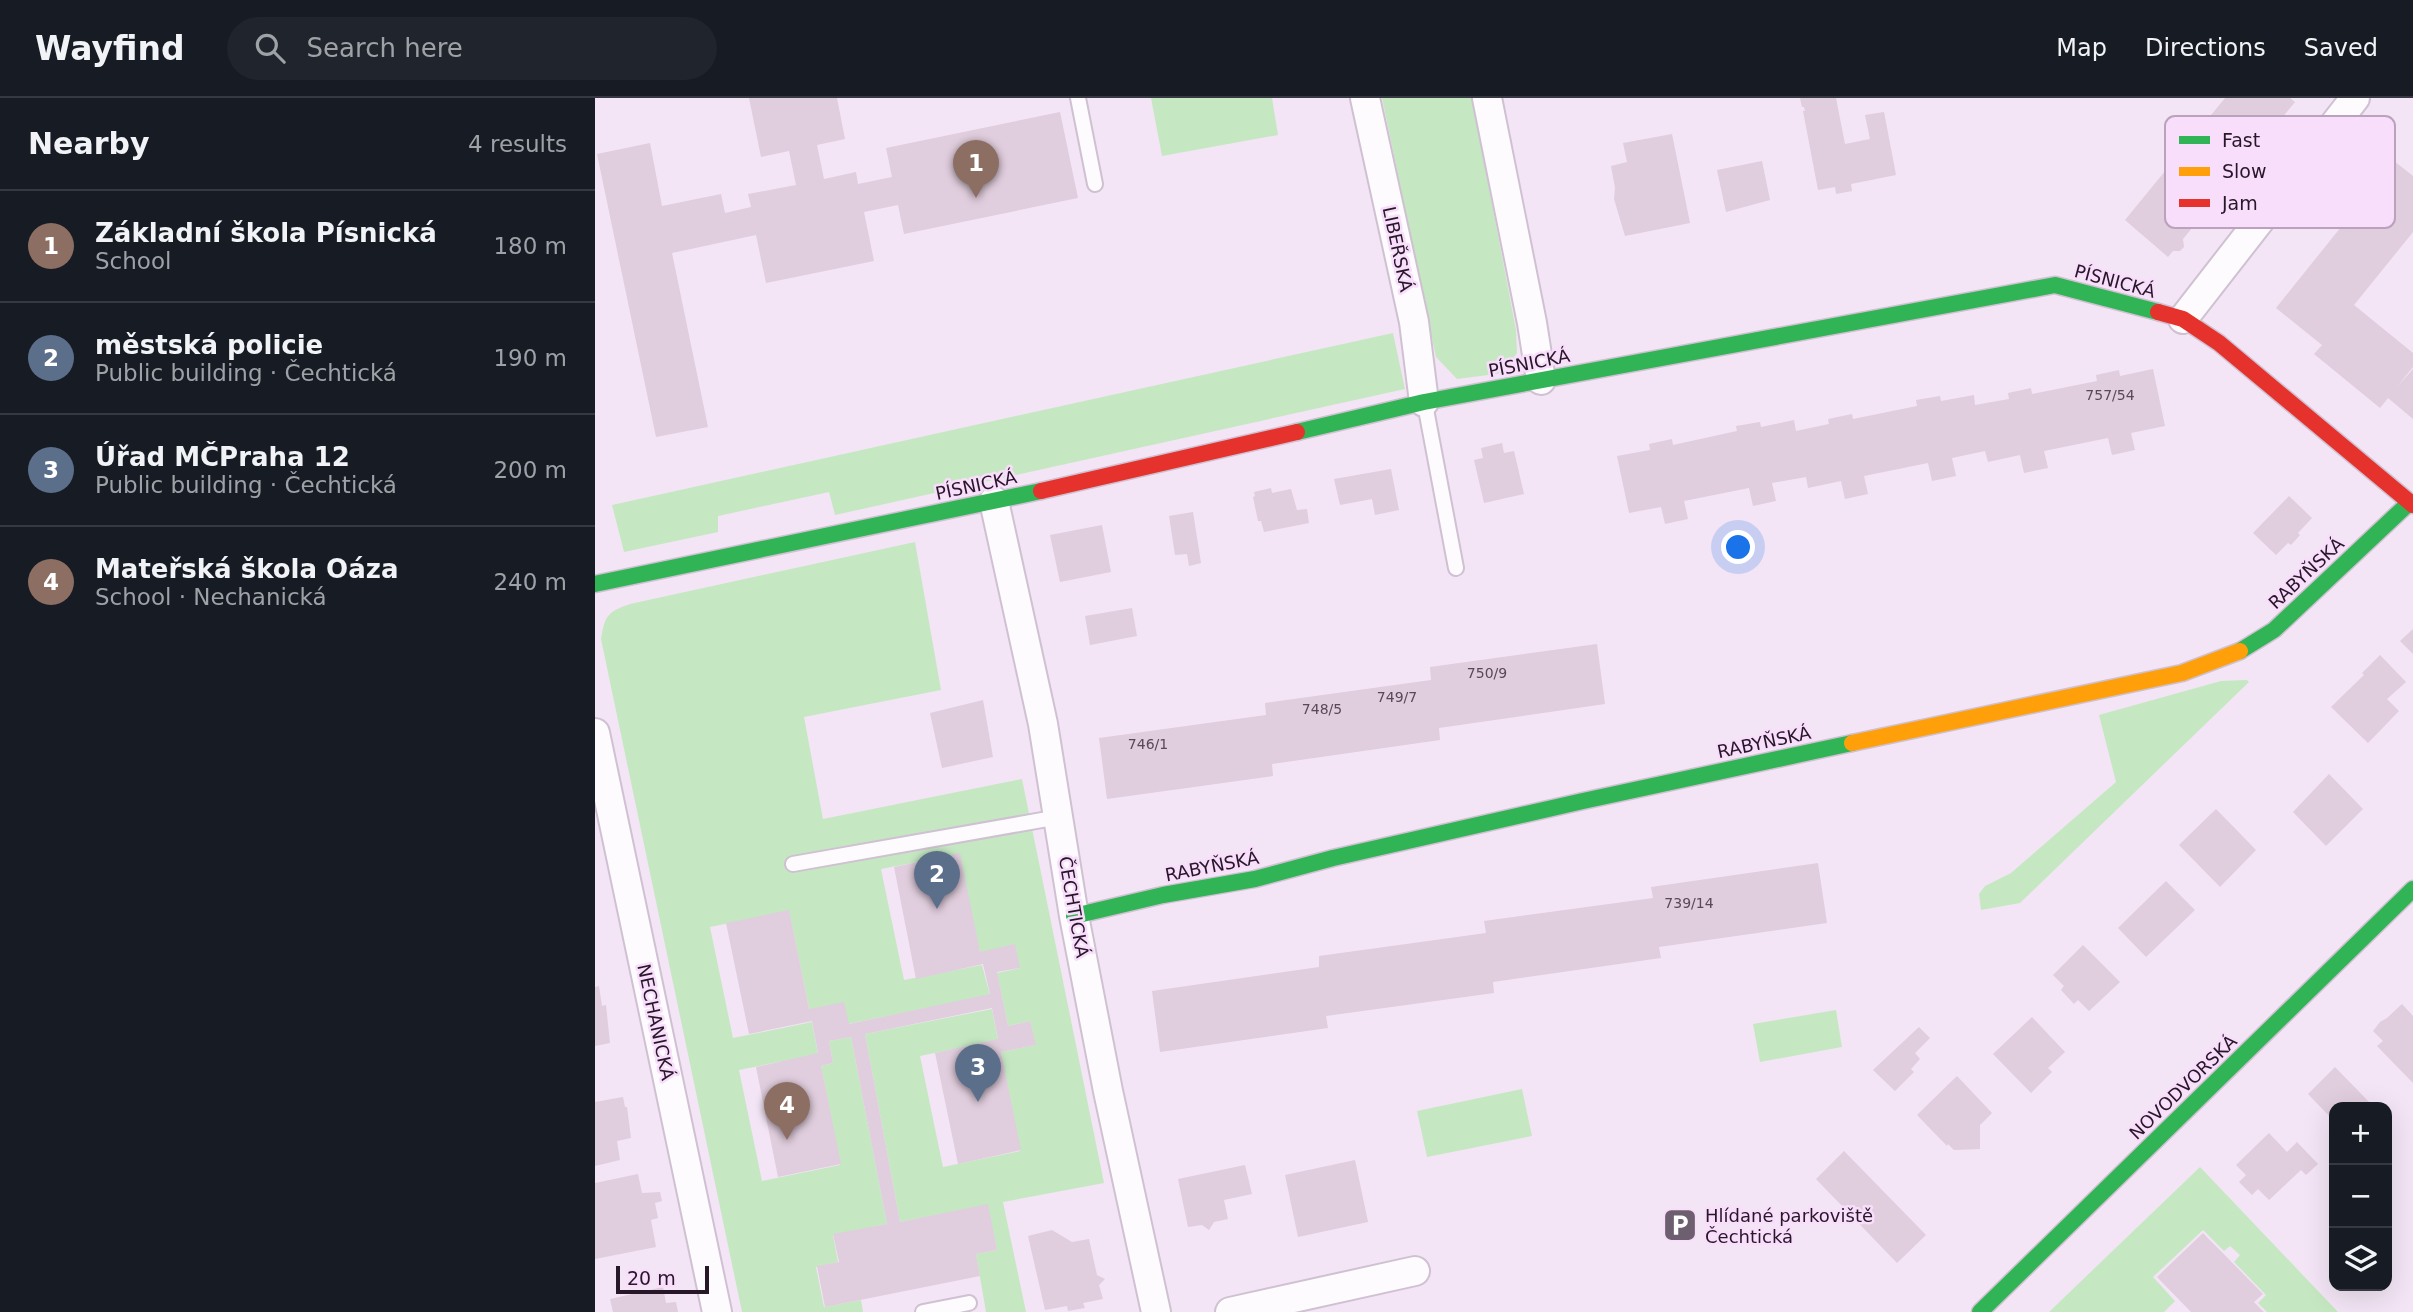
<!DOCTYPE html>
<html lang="en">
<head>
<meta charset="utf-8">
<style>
  :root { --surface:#171b24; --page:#20242c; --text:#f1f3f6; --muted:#9ea1a6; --line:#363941; --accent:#ea580c }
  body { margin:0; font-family:"DejaVu Sans",sans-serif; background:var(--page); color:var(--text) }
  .controls { position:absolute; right:21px; bottom:21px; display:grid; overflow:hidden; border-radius:14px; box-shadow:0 7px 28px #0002 }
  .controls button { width:63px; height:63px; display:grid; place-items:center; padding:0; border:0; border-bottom:2px solid var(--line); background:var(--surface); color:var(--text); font:35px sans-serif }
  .scale { position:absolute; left:21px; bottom:18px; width:93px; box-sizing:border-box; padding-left:7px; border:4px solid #271729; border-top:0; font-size:19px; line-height:24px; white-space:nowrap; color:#271729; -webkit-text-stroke:5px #f9defc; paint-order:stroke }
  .you { position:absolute; left:1144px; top:450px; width:24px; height:24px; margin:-18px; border:5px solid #fff; border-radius:50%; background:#1a73e8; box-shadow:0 0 0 10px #1a73e833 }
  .badge { display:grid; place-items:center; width:46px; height:46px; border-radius:50%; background:var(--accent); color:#fff; font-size:23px; font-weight:700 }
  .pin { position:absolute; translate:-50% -58px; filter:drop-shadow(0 2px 4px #0008) }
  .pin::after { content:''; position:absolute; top:37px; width:24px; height:21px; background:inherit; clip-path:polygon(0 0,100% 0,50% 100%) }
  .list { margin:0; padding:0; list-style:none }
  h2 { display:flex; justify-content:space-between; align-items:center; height:91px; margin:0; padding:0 28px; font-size:30px }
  h2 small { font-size:23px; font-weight:400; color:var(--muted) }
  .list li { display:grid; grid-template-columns:46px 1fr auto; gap:21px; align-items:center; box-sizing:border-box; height:112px; padding:0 28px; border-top:2px solid var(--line) }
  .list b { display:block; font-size:26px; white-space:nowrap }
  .list p { margin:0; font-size:23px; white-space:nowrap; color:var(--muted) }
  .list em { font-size:23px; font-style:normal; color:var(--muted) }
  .icon { flex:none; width:38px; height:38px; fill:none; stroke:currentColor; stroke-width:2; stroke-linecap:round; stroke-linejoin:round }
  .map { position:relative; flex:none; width:1818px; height:1214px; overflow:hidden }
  header { display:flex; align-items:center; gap:42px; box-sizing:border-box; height:98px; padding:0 35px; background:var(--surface); border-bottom:2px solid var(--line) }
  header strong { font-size:33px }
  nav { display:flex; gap:38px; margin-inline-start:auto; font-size:24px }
  .search { width:490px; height:63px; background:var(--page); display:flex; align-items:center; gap:18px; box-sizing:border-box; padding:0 24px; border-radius:38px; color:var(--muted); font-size:26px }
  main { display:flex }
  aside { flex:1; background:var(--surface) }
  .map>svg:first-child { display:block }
  .green { fill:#c5e8c3 }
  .building { fill:#e0cddd }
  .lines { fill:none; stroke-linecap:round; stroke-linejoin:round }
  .lane-casing { stroke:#cfc1d1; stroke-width:18 }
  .street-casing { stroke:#cfc1d1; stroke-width:32 }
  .fast-casing { stroke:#cfc1d1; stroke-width:19 }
  .slow-casing { stroke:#cfc1d1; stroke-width:19 }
  .jam-casing { stroke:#cfc1d1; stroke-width:19 }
  .lane { stroke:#fdfbfe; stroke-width:14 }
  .street { stroke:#fdfbfe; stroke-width:28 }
  .fast { stroke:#30b455; stroke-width:16 }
  .slow { stroke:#ff9f0a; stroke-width:16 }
  .jam { stroke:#e5322d; stroke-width:16 }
  .labels { text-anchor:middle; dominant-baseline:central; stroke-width:5; stroke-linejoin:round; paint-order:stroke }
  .number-label { font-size:14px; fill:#584859 }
  .street-label { font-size:18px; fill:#271729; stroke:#f9defc }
  .poi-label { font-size:18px; fill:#271729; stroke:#f9defc; text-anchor:start }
  .key { fill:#f9defc; stroke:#baa2bd; stroke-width:2 }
  .key-label { font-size:19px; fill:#271729 }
</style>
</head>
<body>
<header>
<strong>Wayfind</strong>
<div class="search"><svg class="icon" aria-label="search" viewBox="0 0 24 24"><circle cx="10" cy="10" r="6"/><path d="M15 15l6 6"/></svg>Search here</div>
<nav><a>Map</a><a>Directions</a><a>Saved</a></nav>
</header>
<main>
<aside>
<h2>Nearby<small>4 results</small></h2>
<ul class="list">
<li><span class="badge" style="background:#8d6e63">1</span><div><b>Základní škola Písnická</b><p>School</p></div><em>180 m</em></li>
<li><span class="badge" style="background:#5c6f8a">2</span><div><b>městská policie</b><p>Public building · Čechtická</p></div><em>190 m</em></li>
<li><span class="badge" style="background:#5c6f8a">3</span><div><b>Úřad MČPraha 12</b><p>Public building · Čechtická</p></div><em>200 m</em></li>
<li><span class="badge" style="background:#8d6e63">4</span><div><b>Mateřská škola Oáza</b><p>School · Nechanická</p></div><em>240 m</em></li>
</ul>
</aside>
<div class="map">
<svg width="1818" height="1214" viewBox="0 0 1818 1214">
  <rect width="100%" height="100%" fill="#f3e5f5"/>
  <g class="green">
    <path d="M556 0H677L683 37 567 58Z"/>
    <path d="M787 0H877L921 232 922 255 909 275 862 281 841 259Z"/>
    <path d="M798 235 810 291 240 417 234 394 123 418V434L29 454 17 407Z"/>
    <path d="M320 444 346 592 209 619 228 721 427 681 509 1085 408 1104 431 1214H391L381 1156 402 1152 392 1107 305 1124 270 936 397 911 403 942 325 958 348 1069 425 1053 406 954 440 947 435 923 413 928 402 875 425 870 385 854 359 757 286 771 309 882 387 867 395 897 253 926 214 911 194 813 115 829 138 940 217 924 223 956 144 972 167 1083 245 1067 226 968 238 965 234 943 256 939 292 1126 238 1137 243 1164 221 1169 229 1209 266 1202 268 1214H147L6 541C10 518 12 514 35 506Z"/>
    <path d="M1652 582 1654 584 1425 805 1386 812 1384 796 1390 788 1416 775 1521 684 1504 617 1626 583Z"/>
    <path d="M1241 912 1247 949 1165 964 1158 926Z"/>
    <path d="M927 991 937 1038 832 1059 822 1013Z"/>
    <path d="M1605 1069 1743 1214H1672L1663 1205 1671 1197 1639 1164 1645 1157 1635 1148 1629 1153 1608 1132 1558 1179 1580 1203 1569 1214H1454Z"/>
  </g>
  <g class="building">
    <path d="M154 0H242L250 41 222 47 229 81 261 74 263 86 297 79 291 50 465 14 483 100 309 136 303 107 269 114 279 163 171 185 161 137 77 155 113 329 61 339 2 56 55 45 67 108 126 96 130 115 156 109 153 96 201 87 194 53 166 59Z"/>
    <path d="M1205 0H1241L1250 46 1275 41 1270 17 1289 14 1301 77 1256 86 1257 93 1241 96 1240 89 1223 92 1208 13H1210L1209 9H1207Z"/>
    <path d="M1630 0H1695L1700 4 1588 141 1589 149 1585 153H1578L1573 159 1530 122Z"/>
    <path d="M1077 36 1095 125 1030 138 1019 101 1020 90 1016 68 1032 64 1028 45Z"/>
    <path d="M1167 63 1175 102 1131 114 1122 72Z"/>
    <path d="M1799 63 1818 78V134L1759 207 1818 255V269L1802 289 1818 271V321L1793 300 1785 310 1719 256 1727 247 1681 210Z"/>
    <path d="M1558 271 1570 328 1536 335 1540 352 1517 357 1513 340 1449 353 1453 370 1429 375 1425 357 1393 364 1390 353 1357 360 1361 378 1337 383 1333 365 1269 378 1273 396 1250 401 1246 383 1213 390 1211 379 1177 385 1181 403 1158 408 1154 390 1089 403 1093 421 1070 426 1066 409 1034 415 1022 358 1055 352 1054 346 1077 341 1078 347 1142 333 1141 328 1165 324 1166 329 1199 322 1201 333 1234 326 1233 321 1257 316 1258 321 1322 308 1321 302 1345 298 1346 303 1379 297 1380 307 1414 301 1413 295 1436 290 1437 296 1502 283 1501 277 1524 272 1525 278Z"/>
    <path d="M907 345 909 355 919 353 929 396 889 405 879 362 888 360 886 350Z"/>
    <path d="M796 371 804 412 780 417 777 401 745 407 739 381Z"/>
    <path d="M676 390 677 395 696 391 702 412 712 411 714 425 669 434 666 423H663L658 399 660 398 659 394Z"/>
    <path d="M1694 398 1717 420 1703 435 1705 437 1696 447 1693 445 1681 457 1658 435Z"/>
    <path d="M598 414 606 465 594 468 592 456 580 457 574 418Z"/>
    <path d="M507 427 516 474 465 484 455 437Z"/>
    <path d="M537 510 542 538 495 547 490 518Z"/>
    <path d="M1818 531V556L1805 543Z"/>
    <path d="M1002 546 1010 606 844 630 845 642 677 666 678 678 512 701 504 640 671 617 670 605 836 582 835 569Z"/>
    <path d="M1785 557 1811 584 1792 601 1804 613 1773 645 1736 609 1769 577 1767 575Z"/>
    <path d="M388 602 398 659 347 670 335 615Z"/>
    <path d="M1734 676 1768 711 1731 748 1698 714Z"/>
    <path d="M1621 711 1661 752 1625 789 1584 747Z"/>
    <path d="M365 755 385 854 420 846 425 870 402 874 413 928 435 923 441 947 406 954 426 1052 363 1066 340 955 403 941 397 910 270 936 305 1124 393 1106 402 1152 381 1156 385 1178 230 1209 222 1168 244 1164 238 1136 292 1126 256 939 234 943 238 965 226 968 246 1066 183 1079 161 969 223 955 217 923 154 936 131 825 194 812 214 911 249 904 254 926 395 896 388 866 321 881 299 769Z"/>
    <path d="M1223 765 1232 825 1064 849 1066 860 898 884 899 895 731 918 733 930 565 954 557 893 724 869V858L891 835 889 823 1058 800 1056 789Z"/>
    <path d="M1571 783 1600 812 1551 859 1523 830Z"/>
    <path d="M1488 847 1525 884 1494 913 1483 902 1479 906 1466 892 1469 888 1458 877Z"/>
    <path d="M4 888 7 908 11 907 15 945 0 948V889Z"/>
    <path d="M1807 906 1818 918V985L1782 948 1788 943 1778 933 1785 924 1792 920Z"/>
    <path d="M1437 919 1470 954 1453 970 1457 974 1436 995 1398 956Z"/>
    <path d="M1324 929 1335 940 1320 955 1325 961 1316 971 1319 974 1300 993 1278 972Z"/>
    <path d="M1740 969 1774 1004 1769 1009H1739V1023L1713 996Z"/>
    <path d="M1362 978 1397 1015 1385 1027V1051L1359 1052 1353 1046 1352 1048 1322 1017Z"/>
    <path d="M28 999 30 1009H32L36 1040 22 1043 25 1062 0 1068V1004Z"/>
    <path d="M1674 1035 1692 1054 1702 1044 1723 1066 1711 1077 1706 1072 1674 1102 1663 1091 1657 1097 1644 1084 1651 1077 1641 1067Z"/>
    <path d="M1249 1053 1331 1137 1302 1165 1221 1081Z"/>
    <path d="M760 1062 773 1124 703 1139 690 1077Z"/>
    <path d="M650 1067 657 1096 629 1102 633 1121 619 1124 614 1132 607 1127 593 1129 583 1081Z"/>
    <path d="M43 1076 47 1095 65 1094 67 1103 60 1105 63 1120 56 1122 61 1149 0 1161V1085Z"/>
    <path d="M457 1132 477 1144 494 1141 502 1177 510 1181 504 1187 508 1201 488 1205 490 1210 473 1213 472 1208 450 1212 433 1138Z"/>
    <path d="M1608 1135 1668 1196 1659 1204 1669 1214H1596L1562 1179Z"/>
    <path d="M68 1189 71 1205 81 1204 83 1214H18L15 1201Z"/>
  </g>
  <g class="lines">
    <g class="lane-casing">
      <g id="lane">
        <path d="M483 0 500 86"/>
        <path d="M830 306 861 470"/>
        <path d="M198 766 464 719"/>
        <path d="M328 1214 374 1205"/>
      </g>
    </g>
    <g class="street-casing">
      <g id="street">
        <path d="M770 0 819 224 829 304"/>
        <path d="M892 0 937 225 946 282"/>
        <path d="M1588 221 1760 0"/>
        <path d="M399 403 448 626 479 818 513 993 561 1214"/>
        <path d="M0 635 122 1214"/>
        <path d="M635 1214 820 1173"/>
      </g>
    </g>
    <g class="fast-casing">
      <g id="fast">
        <path d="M702 334 829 304 1460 187 1563 214"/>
        <path d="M0 486 446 393"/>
        <path d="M1645 553 1679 532 1815 404"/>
        <path d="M479 818 568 797 660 781 738 760 988 703 1257 645"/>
        <path d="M1385 1214 1818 791"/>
      </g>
    </g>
    <g class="slow-casing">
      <path id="slow" d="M1257 645 1587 575 1645 553"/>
    </g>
    <g class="jam-casing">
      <g id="jam">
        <path d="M1563 214 1588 221 1624 245 1818 407"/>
        <path d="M446 393 702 334"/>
      </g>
    </g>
    <use href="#lane" class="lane"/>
    <use href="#street" class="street"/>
    <use href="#fast" class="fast"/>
    <use href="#slow" class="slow"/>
    <use href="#jam" class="jam"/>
  </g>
  <defs>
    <g id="parking-square" transform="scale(1.75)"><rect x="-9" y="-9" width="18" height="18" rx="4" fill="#6e5f70" stroke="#f9defc"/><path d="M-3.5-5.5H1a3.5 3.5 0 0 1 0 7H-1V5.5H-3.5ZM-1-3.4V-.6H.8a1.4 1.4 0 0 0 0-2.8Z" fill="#fff"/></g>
  </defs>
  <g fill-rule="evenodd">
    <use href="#parking-square" x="1085" y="1127"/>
  </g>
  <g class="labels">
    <g class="number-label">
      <text x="1515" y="297">757/54</text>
      <text x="892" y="575">750/9</text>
      <text x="802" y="599">749/7</text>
      <text x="727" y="611">748/5</text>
      <text x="553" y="646">746/1</text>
      <text x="1094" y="805">739/14</text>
    </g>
    <g class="street-label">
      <text transform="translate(803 151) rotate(78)">LIBEŘSKÁ</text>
      <text transform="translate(1520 183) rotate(15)">PÍSNICKÁ</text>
      <text transform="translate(934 265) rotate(-11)">PÍSNICKÁ</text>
      <text transform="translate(381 387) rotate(-12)">PÍSNICKÁ</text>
      <text transform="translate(1711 475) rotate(-43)">RABYŇSKÁ</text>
      <text transform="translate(1169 644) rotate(-12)">RABYŇSKÁ</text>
      <text transform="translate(617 768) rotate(-11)">RABYŇSKÁ</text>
      <text transform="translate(479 809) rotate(80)">ČECHTICKÁ</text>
      <text transform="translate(61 924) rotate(78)">NECHANICKÁ</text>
      <text transform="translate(1588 989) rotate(-44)">NOVODVORSKÁ</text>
    </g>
    <g class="poi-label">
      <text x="1110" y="1117">Hlídané parkoviště<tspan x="1110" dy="21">Čechtická</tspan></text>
    </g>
  </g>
  <rect x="1570" y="18" width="230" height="112" rx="10" class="key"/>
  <rect x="1584" y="38" width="31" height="8" fill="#30b455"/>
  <rect x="1584" y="69" width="31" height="9" fill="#ff9f0a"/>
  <rect x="1584" y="101" width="31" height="8" fill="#e5322d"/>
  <g class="key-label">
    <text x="1627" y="49">Fast</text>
    <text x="1627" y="80">Slow</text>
    <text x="1627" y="112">Jam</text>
  </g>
</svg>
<div class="controls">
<button>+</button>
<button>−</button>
<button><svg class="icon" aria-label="layers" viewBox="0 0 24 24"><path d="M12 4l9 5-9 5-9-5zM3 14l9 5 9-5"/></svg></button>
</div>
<div class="scale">20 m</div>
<div class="you"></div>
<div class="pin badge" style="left:381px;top:100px;background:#8d6e63">1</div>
<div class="pin badge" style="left:342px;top:811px;background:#5c6f8a">2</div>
<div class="pin badge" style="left:383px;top:1004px;background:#5c6f8a">3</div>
<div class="pin badge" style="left:192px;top:1042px;background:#8d6e63">4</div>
</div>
</main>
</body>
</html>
